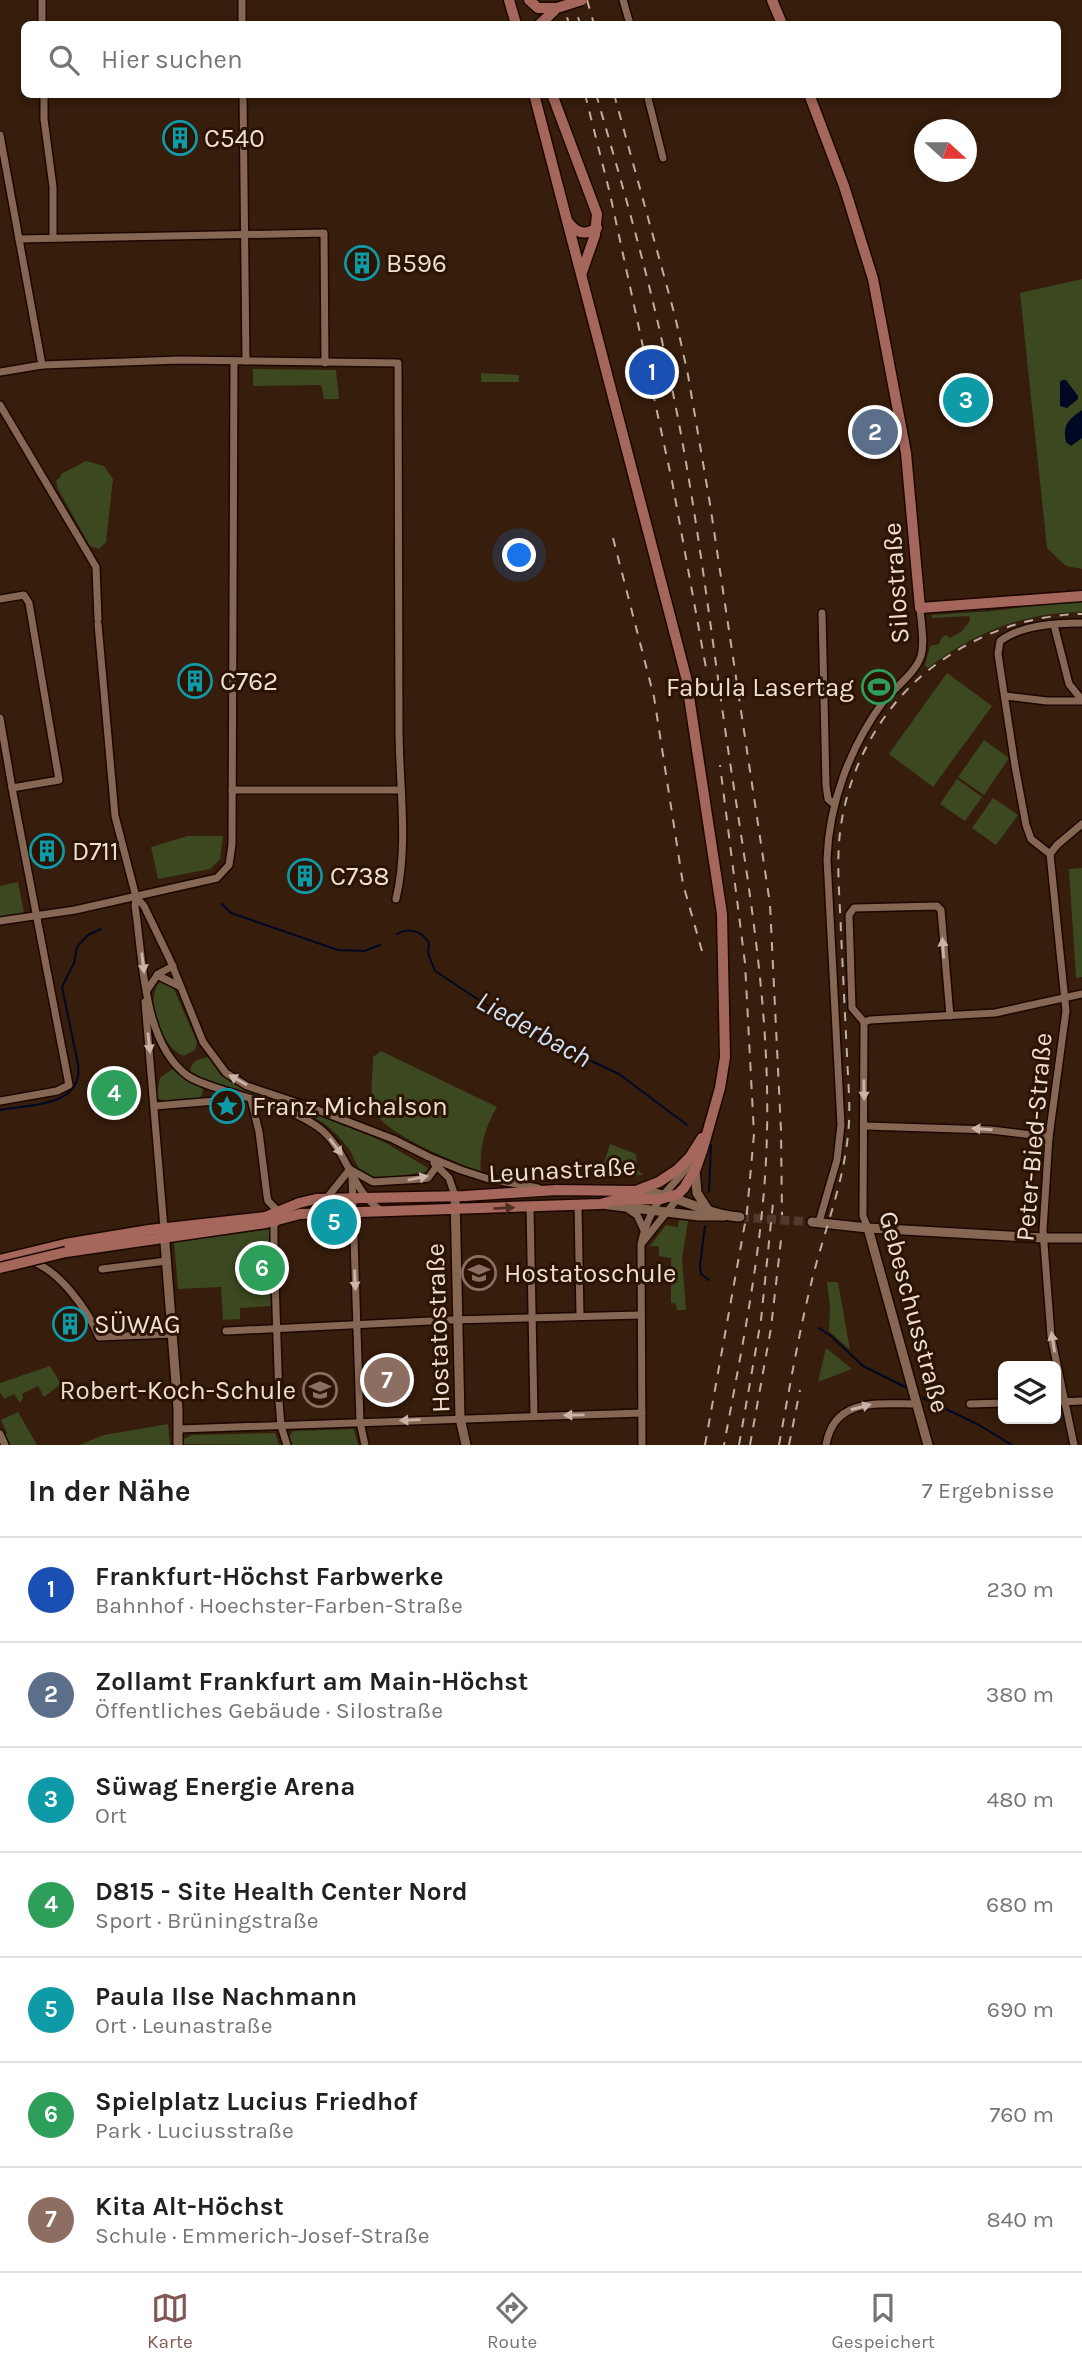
<!DOCTYPE html>
<html lang="de">
<head>
<meta charset="utf-8">
<style>
  :root { --surface:#fff; --page:#f2f2f2; --text:#202124; --muted:#757577; --line:#e0e0e0; --accent:#805954 }
  body { margin:0; font-family:Karla,sans-serif; background:var(--page); color:var(--text) }
  .controls { position:absolute; right:21px; bottom:21px; display:grid; overflow:hidden; border-radius:10px; box-shadow:0 4px 10px #0003 }
  .controls button { width:63px; height:63px; display:grid; place-items:center; padding:0; border:0; border-bottom:2px solid var(--line); background:var(--surface); color:var(--text); font:35px sans-serif }
  .compass { position:absolute; left:914px; top:119px; width:63px; height:63px; border-radius:50%; background:var(--surface); box-shadow:0 4px 10px #0003; rotate:111deg }
  .you { position:absolute; left:520px; top:556px; width:24px; height:24px; margin:-18px; border:5px solid #fff; border-radius:50%; background:#1a73e8; box-shadow:0 0 0 10px #1a73e833 }
  .badge { display:grid; place-items:center; width:46px; height:46px; border-radius:50%; background:var(--accent); color:#fff; font-size:23px; font-weight:700 }
  .pin { position:absolute; translate:-50% -50%; border:4px solid #fff; box-shadow:0 2px 7px #0006 }
  .list { margin:0; padding:0; list-style:none }
  h2 { display:flex; justify-content:space-between; align-items:center; height:91px; margin:0; padding:0 28px; font-size:30px }
  h2 small { font-size:23px; font-weight:400; color:var(--muted) }
  .list li { display:grid; grid-template-columns:46px 1fr auto; gap:21px; align-items:center; box-sizing:border-box; height:105px; padding:0 28px; border-top:2px solid var(--line) }
  .list b { display:block; font-size:26px; white-space:nowrap }
  .list p { margin:0; font-size:23px; white-space:nowrap; color:var(--muted) }
  .list em { font-size:23px; font-style:normal; color:var(--muted) }
  .icon { flex:none; width:38px; height:38px; fill:none; stroke:currentColor; stroke-width:2; stroke-linecap:round; stroke-linejoin:round }
  .map { position:relative; flex:none; width:1082px; height:1445px; overflow:hidden }
  .search { position:absolute; background:var(--surface); box-shadow:0 4px 10px #0003; left:21px; right:21px; top:21px; height:77px; display:flex; align-items:center; gap:18px; box-sizing:border-box; padding:0 24px; border-radius:10px; color:var(--muted); font-size:26px }
  .sheet { height:826px; background:var(--surface) }
  nav { display:flex; justify-content:space-around; align-items:center; box-sizing:border-box; height:98px; border-top:2px solid var(--line); background:var(--surface); font-size:19px; color:var(--muted) }
  nav a { display:grid; justify-items:center; gap:4px }
  nav .on { color:var(--accent) }
  .map>svg:first-child { display:block }
  .green { fill:#3c4820 }
  .water { fill:#000824 }
  .lines { fill:none; stroke-linecap:round; stroke-linejoin:round }
  .stream { stroke:#000824; stroke-width:2 }
  .tertiary-tunnel { stroke:#523a2a; stroke-width:9; stroke-dasharray:9 4.5; stroke-linecap:butt }
  .minor-casing { stroke:#1c0600; stroke-width:10 }
  .tertiary-casing { stroke:#1c0600; stroke-width:12 }
  .secondary-casing { stroke:#1c0600; stroke-width:13 }
  .minor { stroke:#856754; stroke-width:7 }
  .tertiary { stroke:#856754; stroke-width:9 }
  .secondary { stroke:#a5675c; stroke-width:10 }
  .rail { stroke:#c1aea2; stroke-width:2; stroke-dasharray:9 9; stroke-linecap:butt }
  .secondary-bridge-casing { stroke:#1c0600; stroke-width:13; stroke-linecap:butt }
  .secondary-bridge { stroke:#a5675c; stroke-width:10 }
  .oneway { fill:#cab4a7 }
  .oneway2 { fill:#502d1e }
  .labels { text-anchor:middle; dominant-baseline:central; stroke-width:6; stroke-linejoin:round; paint-order:stroke }
  .poi-label { font-size:26px; fill:#efded3; stroke:#2c1403; text-anchor:start }
  .street-label { font-size:26px; fill:#efded3; stroke:#2c1403 }
  .water-label { font-size:28px; font-style:italic; fill:#cfdff7; stroke:#2c1403 }
</style>
</head>
<body>
<div class="map">
<svg width="1082" height="1445" viewBox="0 0 1082 1445">
  <rect width="100%" height="100%" fill="#361d0c"/>
  <g class="green">
    <path d="M1082 279V569L1066 566 1047 548 1020 293Z"/>
    <path d="M253 369 336 370 339 399H324L321 385 253 386Z"/>
    <path d="M481 373 519 375V382H481Z"/>
    <path d="M86 461 104 466 113 479 106 542 99 549 90 546 58 489 56 481 61 476V474Z"/>
    <path d="M1062 602H1082V612C1025 612 973 633 928 668L925 666 930 646 939 644 942 637 946 635 950 638 961 632 970 621 969 616 932 618V615L993 611Z"/>
    <path d="M947 673 992 706 933 787 889 754Z"/>
    <path d="M984 740 1009 758 984 795 958 777Z"/>
    <path d="M957 779 982 797 965 821 940 804Z"/>
    <path d="M993 798 1018 815 996 845 972 828Z"/>
    <path d="M188 836H223L220 859 210 869 158 879 151 847Z"/>
    <path d="M1082 868V977L1076 978 1069 869Z"/>
    <path d="M18 882 24 913 0 918V886Z"/>
    <path d="M160 982H166L173 987 197 1042 195 1050 184 1056C163 1050 143 998 160 982Z"/>
    <path d="M381 1051 497 1107C485 1127 479 1148 481 1172 456 1162 385 1135 375 1111 369 1097 373 1073 373 1057Z"/>
    <path d="M208 1057 220 1074 241 1087 330 1118 384 1142 428 1168 426 1172C412 1174 379 1181 367 1175 356 1170 355 1158 349 1149 342 1140 335 1132 326 1125 301 1106 236 1090 204 1080L190 1071C192 1061 197 1059 208 1057Z"/>
    <path d="M172 1069 203 1089C202 1093 203 1096 198 1099 191 1103 164 1102 156 1098L160 1078Z"/>
    <path d="M610 1144 636 1154 637 1169 643 1175 608 1177 598 1181Z"/>
    <path d="M679 1220 688 1221 682 1259 686 1310H677L676 1304 671 1303V1258L659 1256V1246H650L666 1225 678 1227Z"/>
    <path d="M270 1229 271 1306 240 1308V1319L223 1320 221 1287 178 1289 174 1242Z"/>
    <path d="M827 1282H838L850 1350 829 1331 830 1307Z"/>
    <path d="M826 1348 852 1369 818 1382Z"/>
    <path d="M50 1366 61 1384 44 1397 38 1386 22 1394 23 1398 20 1403 14 1394 4 1399 0 1392V1383Z"/>
    <path d="M18 1412 37 1445H8L3 1436 7 1433 1 1420Z"/>
    <path d="M168 1424 170 1445H79L104 1435Z"/>
    <path d="M354 1429 358 1445H291L289 1438 293 1431Z"/>
    <path d="M275 1433 279 1445 182 1444 184 1439 192 1435Z"/>
  </g>
  <g class="water">
    <path d="M1062 380H1066L1078 396V399L1067 408 1060 406V382Z"/>
    <path d="M1082 410V438L1071 446 1066 442C1062 425 1069 419 1082 410Z"/>
  </g>
  <g class="lines">
    <g class="stream">
      <path d="M222 904 231 913 338 950 364 951 380 945"/>
      <path d="M397 934C409 927 422 931 429 943L428 953 435 971 488 1006 512 1024 619 1074 687 1125"/>
      <path d="M0 1110C31 1104 84 1107 78 1064L62 987 74 963 77 947 88 935 101 929"/>
      <path d="M709 1192 711 1145"/>
      <path d="M705 1226 700 1266 701 1274 709 1280"/>
      <path d="M819 1328 831 1336 863 1366 905 1387"/>
      <path d="M923 1398 979 1425 1012 1445"/>
    </g>
    <path class="tertiary-tunnel" d="M740 1217 812 1222"/>
    <g class="minor-casing">
      <g id="minor">
        <path d="M42 0V24"/>
        <path d="M242 0V24"/>
        <path d="M623 0 630 24"/>
        <path d="M44 94V119L53 187V237"/>
        <path d="M243 94 246 361"/>
        <path d="M647 94 663 158"/>
        <path d="M0 135 42 365"/>
        <path d="M19 239 324 233 325 363"/>
        <path d="M0 372 42 365 179 360 398 363C399 485 399 607 399 729 399 785 409 844 396 899"/>
        <path d="M0 405 96 567 98 619"/>
        <path d="M0 599 24 595 29 603 59 780 12 788 0 718"/>
        <path d="M822 613 826 785 828 799 834 804"/>
        <path d="M98 624 115 816 136 897 135 906C143 957 142 1043 188 1076 199 1083 211 1086 223 1090 254 1100 291 1108 318 1127 348 1149 351 1192 382 1211"/>
        <path d="M1054 625 1069 684 1082 700"/>
        <path d="M1005 696 1047 701H1082"/>
        <path d="M232 790H401"/>
        <path d="M1050 854 1057 845 1082 824"/>
        <path d="M136 897 144 906 170 960 203 1042 226 1073 247 1086 307 1106 393 1139 429 1157 461 1170 489 1179 538 1188"/>
        <path d="M0 921 75 910 217 878 229 865 232 844 234 361"/>
        <path d="M157 975 179 986"/>
        <path d="M147 990 158 974 173 966"/>
        <path d="M145 1002 164 1228"/>
        <path d="M864 1022 852 1008 849 915 854 908 937 906 941 910 950 1016"/>
        <path d="M864 1022 870 1020 995 1013 1082 994"/>
        <path d="M864 1022 863 1216 868 1228"/>
        <path d="M251 1099 259 1132 267 1196 268 1201 278 1211"/>
        <path d="M0 1101 57 1091 69 1085 12 788"/>
        <path d="M155 1106 228 1100"/>
        <path d="M865 1126 991 1130 1049 1137"/>
        <path d="M434 1163 449 1178 455 1196"/>
        <path d="M353 1171 373 1182 422 1179 428 1178 437 1166"/>
        <path d="M352 1177 360 1422 365 1445"/>
        <path d="M326 1199 350 1169"/>
        <path d="M578 1204 580 1316"/>
        <path d="M530 1206 534 1416"/>
        <path d="M628 1209 637 1215 644 1230"/>
        <path d="M277 1221 274 1226V1247L279 1401 281 1426 287 1445"/>
        <path d="M819 1222 837 1160 841 1125 827 859C829 803 850 747 883 702 894 688 915 674 921 656 925 642 921 623 920 608"/>
        <path d="M642 1243 678 1198"/>
        <path d="M31 1261C59 1270 88 1310 99 1337L172 1334"/>
        <path d="M102 1269 167 1261"/>
        <path d="M226 1331 451 1320 640 1315"/>
        <path d="M1056 1402 1082 1401"/>
        <path d="M970 1404 1003 1403"/>
        <path d="M178 1429 642 1413"/>
        <path d="M0 1434 5 1445"/>
        <path d="M642 1445 641 1244C645 1226 653 1207 665 1193 675 1181 686 1172 693 1158"/>
        <path d="M826 1445C834 1397 879 1404 916 1404"/>
        <path d="M1074 1445 1051 1336 1043 1230 1049 1137 1066 1011 1050 854 1031 839 1026 825 1015 766 998 654 1000 641C1022 625 1055 623 1082 623"/>
      </g>
    </g>
    <g class="tertiary-casing">
      <g id="tertiary">
        <path d="M695 1169 697 1193 708 1210"/>
        <path d="M638 1191C674 1192 704 1215 740 1217"/>
        <path d="M455 1196 460 1418 466 1445"/>
        <path d="M601 1204 699 1216H724"/>
        <path d="M812 1222 868 1228 1044 1238H1082"/>
        <path d="M868 1228 928 1445"/>
        <path d="M164 1230 178 1409V1445"/>
      </g>
    </g>
    <g class="secondary-casing">
      <g id="secondary">
        <path d="M509 0 516 24"/>
        <path d="M529 0 538 8H557"/>
        <path d="M772 0 782 24"/>
        <path d="M540 24 557 8"/>
        <path d="M552 94 597 214 595 235 582 272"/>
        <path d="M809 94 844 186 873 279 906 453 920 608 1082 596"/>
        <path d="M568 222C576 233 585 236 597 228"/>
        <path d="M66 1252 266 1223 300 1214 600 1204 615 1200 661 1199 678 1194 684 1188 696 1168 703 1148 720 1088 725 1057 722 914 686 677 534 94"/>
        <path d="M0 1260 65 1244 149 1230 265 1217 299 1203 316 1199 465 1196 556 1190 636 1191 659 1182 677 1170 690 1157 702 1138"/>
      </g>
    </g>
    <use href="#minor" class="minor"/>
    <use href="#tertiary" class="tertiary"/>
    <use href="#secondary" class="secondary"/>
    <g class="rail">
      <path d="M562 0 569 24"/>
      <path d="M573 0 580 24"/>
      <path d="M587 0 594 24"/>
      <path d="M585 94 610 194 672 481 706 668"/>
      <path d="M596 94C623 187 650 280 669 374 695 495 709 619 727 742 746 871 770 1000 767 1132 765 1238 743 1341 724 1445"/>
      <path d="M614 94 675 316 688 375 710 504 770 904 781 1131 782 1215"/>
      <path d="M613 538 654 697 683 884 702 951"/>
      <path d="M705 1445 747 1212 754 1134 745 963 720 765"/>
      <path d="M739 1445 761 1320 773 1203"/>
      <path d="M750 1445 771 1328 781 1240"/>
      <path d="M779 1445C789 1391 798 1337 811 1284 823 1234 843 1186 848 1135 851 1108 848 1082 847 1055 845 1015 843 974 841 933 840 903 837 873 839 843 844 775 879 707 934 666 977 634 1028 615 1082 614"/>
      <path d="M789 1445 800 1390"/>
    </g>
    <g class="secondary-bridge-casing">
      <g id="secondary-bridge">
        <path d="M557 8 582 0"/>
        <path d="M0 1268 66 1252"/>
      </g>
    </g>
    <use href="#secondary-bridge" class="secondary-bridge"/>
  </g>
  <defs><path id="oneway-solid" d="M-6-.8H1V-3.2L6.5 0L1 3.2V.8H-6Z" transform="scale(1.75)"/></defs>
  <g class="oneway">
    <use href="#oneway-solid" transform="translate(943 948) rotate(-94)"/>
    <use href="#oneway-solid" transform="translate(143 963) rotate(83)"/>
    <use href="#oneway-solid" transform="translate(149 1043) rotate(84)"/>
    <use href="#oneway-solid" transform="translate(238 1080) rotate(-151)"/>
    <use href="#oneway-solid" transform="translate(864 1090) rotate(89)"/>
    <use href="#oneway-solid" transform="translate(982 1129) rotate(-176)"/>
    <use href="#oneway-solid" transform="translate(336 1147) rotate(53)"/>
    <use href="#oneway-solid" transform="translate(418 1178) rotate(-11)"/>
    <use href="#oneway-solid" transform="translate(355 1280) rotate(88)"/>
    <use href="#oneway-solid" transform="translate(1053 1342) rotate(-99)"/>
    <use href="#oneway-solid" transform="translate(861 1407) rotate(-15)"/>
    <use href="#oneway-solid" transform="translate(574 1415) rotate(179)"/>
    <use href="#oneway-solid" transform="translate(410 1420) rotate(178)"/>
  </g>
  <use class="oneway2" href="#oneway-solid" transform="translate(504 1208) rotate(-3)"/>
  <defs>
    <g id="building-ring" transform="scale(1.75)"><circle r="9.5" fill="#2c1403" stroke="#0f9aa8" stroke-width="1.5"/><path d="M-4-6H4V6H1V3H-1V6H-4ZM-2.5-4.3h1.7v1.8h-1.7ZM.8-4.3h1.7v1.8H.8ZM-2.5-1h1.7V.8h-1.7ZM.8-1h1.7V.8H.8Z" fill="#0f9aa8"/></g>
    <g id="stadium-ring" transform="scale(1.75)"><circle r="9.5" fill="#2c1403" stroke="#2e9e5b" stroke-width="1.5"/><path d="M0-5a6.5 5 0 1 0 0 10a6.5 5 0 1 0 0-10ZM-3.5-1.8h7v3.6h-7Z" fill="#2e9e5b"/></g>
    <g id="sight-ring" transform="scale(1.75)"><circle r="9.5" fill="#2c1403" stroke="#0f9aa8" stroke-width="1.5"/><path d="M0-6L1.8-2.2L6-1.7L2.9 1.2L3.7 5.4L0 3.3L-3.7 5.4L-2.9 1.2L-6-1.7L-1.8-2.2Z" fill="#0f9aa8"/></g>
    <g id="school-ring" transform="scale(1.75)"><circle r="9.5" fill="#2c1403" stroke="#8d6e63" stroke-width="1.5"/><path d="M0-5L7-2L0 1L-7-2ZM-4 1L0 2.5L4 1V4Q0 6-4 4Z" fill="#8d6e63"/></g>
  </defs>
  <g fill-rule="evenodd">
    <use href="#building-ring" x="180" y="138"/>
    <use href="#building-ring" x="362" y="263"/>
    <use href="#building-ring" x="195" y="681"/>
    <use href="#stadium-ring" x="879" y="687"/>
    <use href="#building-ring" x="47" y="851"/>
    <use href="#building-ring" x="305" y="876"/>
    <use href="#sight-ring" x="227" y="1106"/>
    <use href="#school-ring" x="479" y="1273"/>
    <use href="#building-ring" x="70" y="1324"/>
    <use href="#school-ring" x="320" y="1390"/>
  </g>
  <g class="labels">
    <g class="poi-label">
      <text x="204" y="138">C540</text>
      <text x="386" y="263">B596</text>
      <text x="220" y="681">C762</text>
      <text x="854" y="687" text-anchor="end">Fabula Lasertag</text>
      <text x="72" y="851">D711</text>
      <text x="330" y="876">C738</text>
      <text x="252" y="1106">Franz Michalson</text>
      <text x="504" y="1273">Hostatoschule</text>
      <text x="94" y="1324">SÜWAG</text>
      <text x="296" y="1390" text-anchor="end">Robert-Koch-Schule</text>
    </g>
    <g class="street-label">
      <text transform="translate(896 583) rotate(-94)">Silostraße</text>
      <text transform="translate(1034 1137) rotate(-85)">Peter-Bied-Straße</text>
      <text transform="translate(562 1170) rotate(-3)">Leunastraße</text>
      <text transform="translate(914 1312) rotate(75)">Gebeschusstraße</text>
      <text transform="translate(438 1328) rotate(-92)">Hostatostraße</text>
    </g>
    <g class="water-label">
      <text transform="translate(534 1029) rotate(29)">Liederbach</text>
    </g>
  </g>
</svg>
<div class="controls">
<button><svg class="icon" aria-label="layers" viewBox="0 0 24 24"><path d="M12 4l9 5-9 5-9-5zM3 14l9 5 9-5"/></svg></button>
</div>
<svg class="compass" viewBox="-18 -18 36 36"><path d="M0-13l5 13h-10z" fill="#e53935"/><path d="M0 13l5-13h-10z" fill="#757577"/></svg>
<div class="you"></div>
<div class="pin badge" style="left:652px;top:372px;background:#1a4fb4">1</div>
<div class="pin badge" style="left:875px;top:432px;background:#5c6f8a">2</div>
<div class="pin badge" style="left:966px;top:400px;background:#0f9aa8">3</div>
<div class="pin badge" style="left:114px;top:1093px;background:#2e9e5b">4</div>
<div class="pin badge" style="left:334px;top:1222px;background:#0f9aa8">5</div>
<div class="pin badge" style="left:262px;top:1268px;background:#2e9e5b">6</div>
<div class="pin badge" style="left:387px;top:1380px;background:#8d6e63">7</div>
<div class="search"><svg class="icon" aria-label="search" viewBox="0 0 24 24"><circle cx="10" cy="10" r="6"/><path d="M15 15l6 6"/></svg>Hier suchen</div>
</div>
<section class="sheet">
<h2>In der Nähe<small>7 Ergebnisse</small></h2>
<ul class="list">
<li><span class="badge" style="background:#1a4fb4">1</span><div><b>Frankfurt-Höchst Farbwerke</b><p>Bahnhof · Hoechster-Farben-Straße</p></div><em>230 m</em></li>
<li><span class="badge" style="background:#5c6f8a">2</span><div><b>Zollamt Frankfurt am Main-Höchst</b><p>Öffentliches Gebäude · Silostraße</p></div><em>380 m</em></li>
<li><span class="badge" style="background:#0f9aa8">3</span><div><b>Süwag Energie Arena</b><p>Ort</p></div><em>480 m</em></li>
<li><span class="badge" style="background:#2e9e5b">4</span><div><b>D815 - Site Health Center Nord</b><p>Sport · Brüningstraße</p></div><em>680 m</em></li>
<li><span class="badge" style="background:#0f9aa8">5</span><div><b>Paula Ilse Nachmann</b><p>Ort · Leunastraße</p></div><em>690 m</em></li>
<li><span class="badge" style="background:#2e9e5b">6</span><div><b>Spielplatz Lucius Friedhof</b><p>Park · Luciusstraße</p></div><em>760 m</em></li>
<li><span class="badge" style="background:#8d6e63">7</span><div><b>Kita Alt-Höchst</b><p>Schule · Emmerich-Josef-Straße</p></div><em>840 m</em></li>
</ul>
</section>
<nav>
<a class="on"><svg class="icon" aria-label="map" viewBox="0 0 24 24"><path d="M3 6l6-2 6 2 6-2v14l-6 2-6-2-6 2zM9 4v14M15 6v14"/></svg>Karte</a>
<a><svg class="icon" aria-label="directions" viewBox="0 0 24 24"><path d="M12 3l9 9-9 9-9-9zM9 14v-3h6M13 9l2 2-2 2"/></svg>Route</a>
<a><svg class="icon" aria-label="saved" viewBox="0 0 24 24"><path d="M7 4h10v16l-5-4-5 4z"/></svg>Gespeichert</a>
</nav>
</body>
</html>
